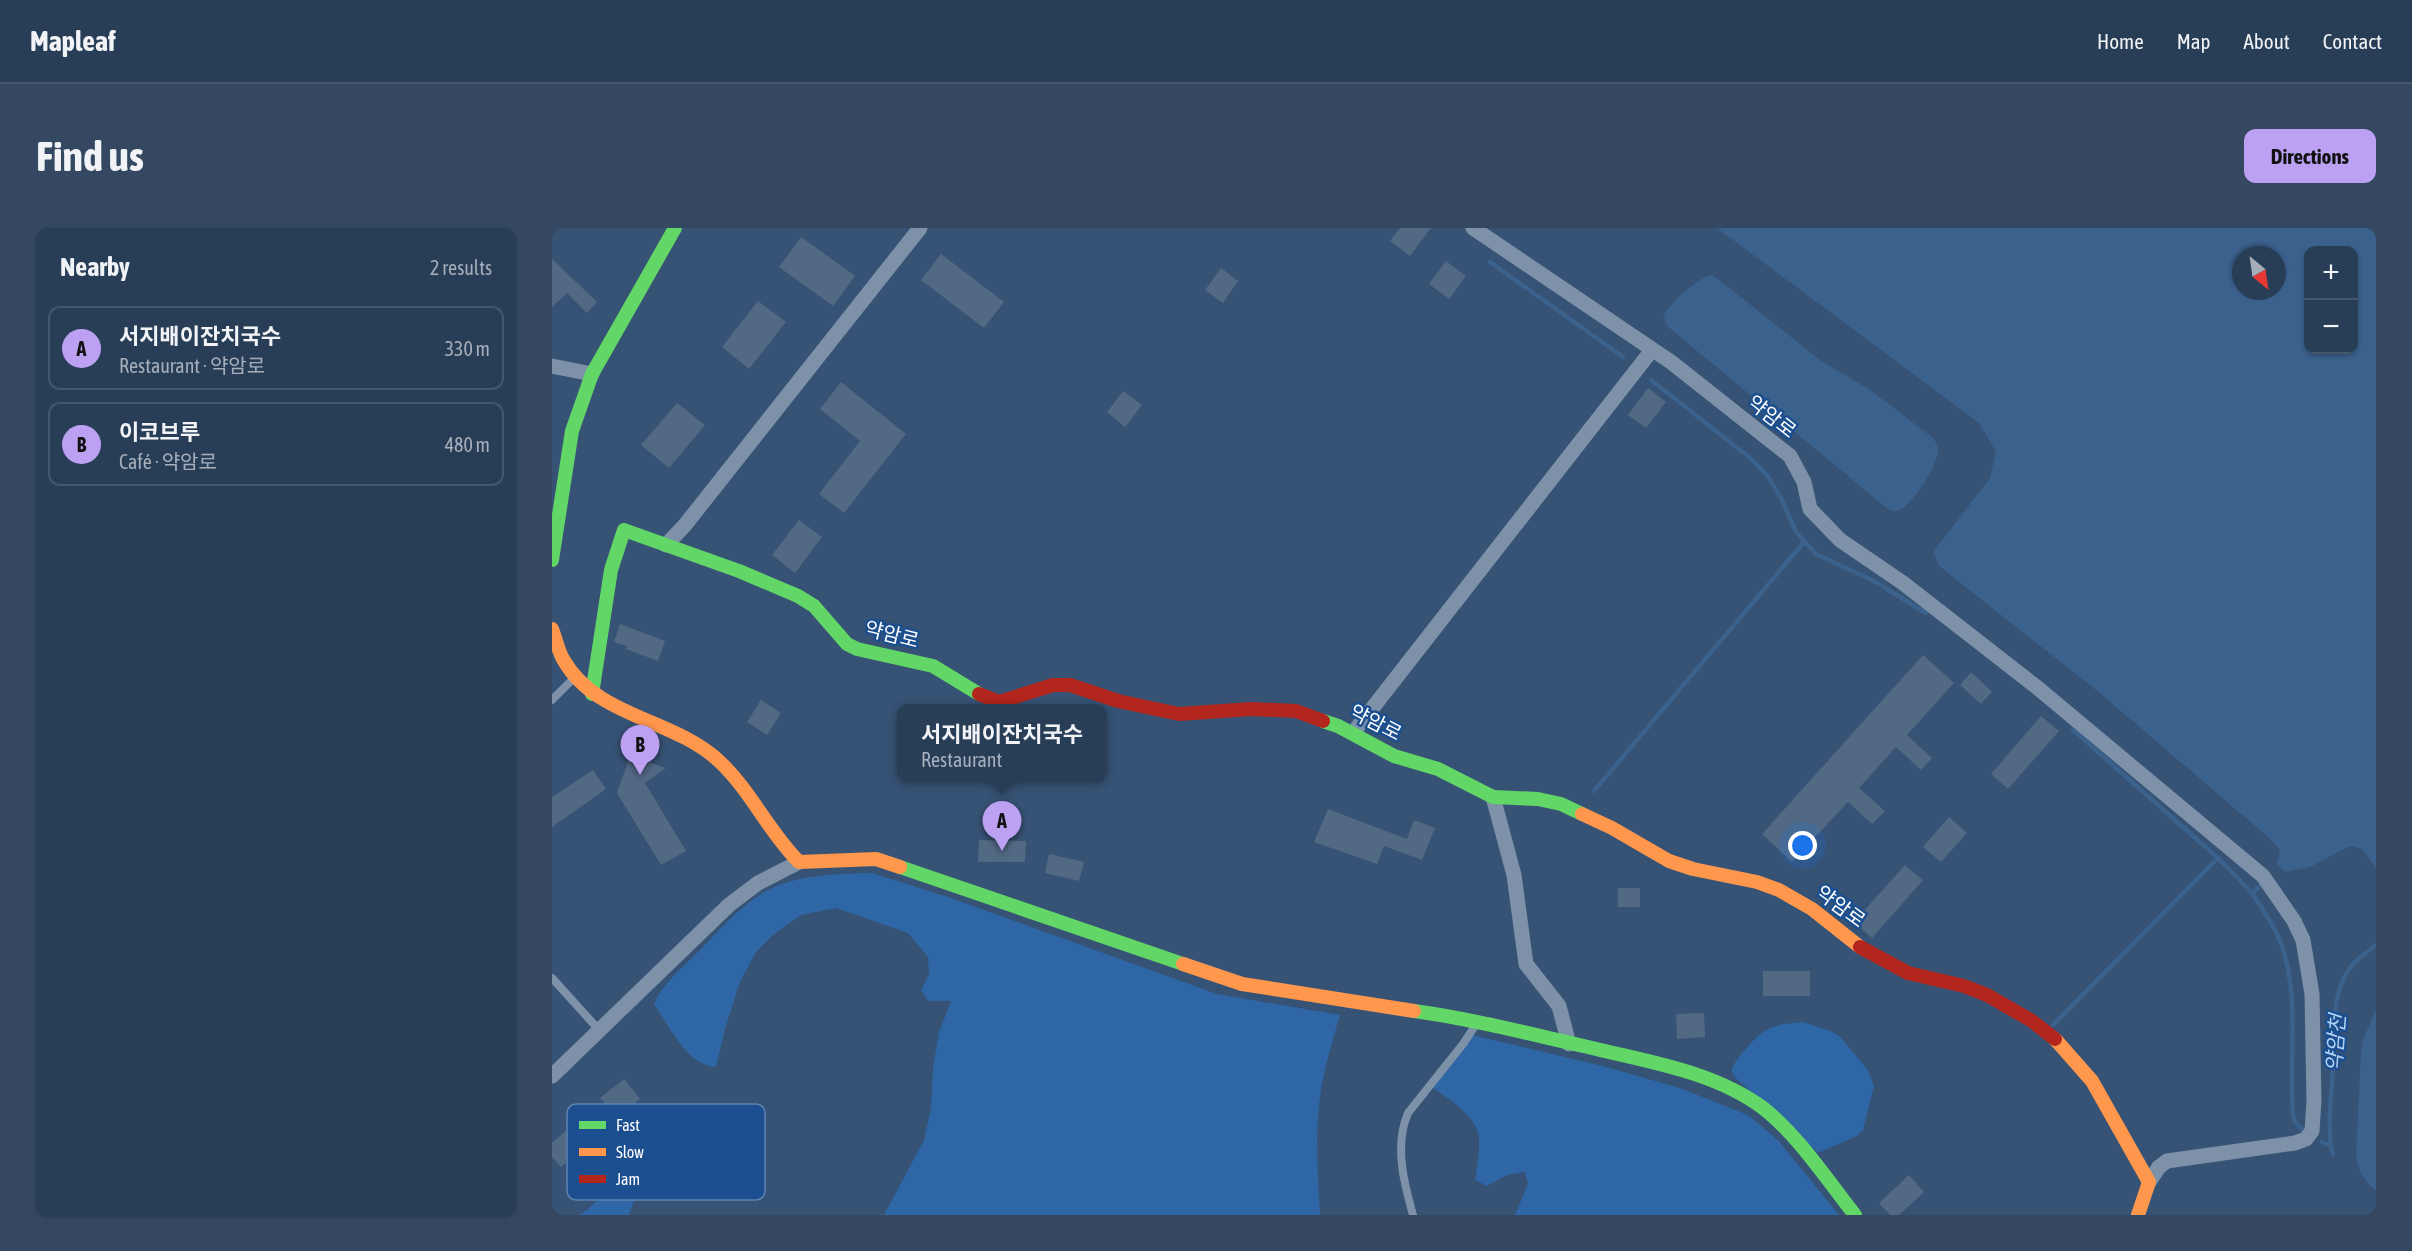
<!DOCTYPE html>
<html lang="en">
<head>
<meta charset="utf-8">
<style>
  :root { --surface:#283e57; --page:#344961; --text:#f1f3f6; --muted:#a5aeba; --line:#44576d; --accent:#bca0f2 }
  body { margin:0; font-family:"Asap Condensed","Noto Sans KR",sans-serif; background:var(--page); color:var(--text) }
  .controls { position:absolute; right:18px; top:18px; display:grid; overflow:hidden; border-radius:12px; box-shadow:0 2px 4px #0004 }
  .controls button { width:54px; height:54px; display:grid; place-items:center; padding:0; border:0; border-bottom:2px solid var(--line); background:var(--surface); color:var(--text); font:30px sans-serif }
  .compass { position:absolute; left:1680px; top:18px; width:54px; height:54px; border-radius:50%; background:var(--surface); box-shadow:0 2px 4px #0004; rotate:151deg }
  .you { position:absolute; left:1251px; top:618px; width:21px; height:21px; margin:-15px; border:4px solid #fff; border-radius:50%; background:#1a73e8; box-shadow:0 0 0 9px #1a73e833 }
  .badge { display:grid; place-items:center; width:39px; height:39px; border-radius:50%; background:var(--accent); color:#111; font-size:20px; font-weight:700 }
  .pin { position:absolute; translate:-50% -50px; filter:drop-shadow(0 2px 3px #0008) }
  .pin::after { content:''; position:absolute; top:32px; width:21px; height:18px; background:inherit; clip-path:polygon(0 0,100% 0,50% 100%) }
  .popup { position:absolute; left:345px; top:476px; width:210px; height:78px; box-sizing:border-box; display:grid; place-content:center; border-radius:12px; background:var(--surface); filter:drop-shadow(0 2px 4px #0005); font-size:20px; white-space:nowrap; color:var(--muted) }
  .popup b { font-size:22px; color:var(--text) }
  .popup::after { content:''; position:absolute; left:50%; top:100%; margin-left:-12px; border:12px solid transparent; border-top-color:var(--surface) }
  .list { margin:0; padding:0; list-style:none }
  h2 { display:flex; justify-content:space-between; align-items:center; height:78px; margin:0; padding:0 24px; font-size:26px }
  h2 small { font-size:20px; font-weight:400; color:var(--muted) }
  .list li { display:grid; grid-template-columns:39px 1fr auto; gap:18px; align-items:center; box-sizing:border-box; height:84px; margin:0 12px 12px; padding:0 12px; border:2px solid var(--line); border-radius:12px }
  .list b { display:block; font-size:22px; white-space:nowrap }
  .list p { margin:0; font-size:20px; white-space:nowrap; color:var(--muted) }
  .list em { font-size:20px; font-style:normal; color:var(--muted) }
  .map { position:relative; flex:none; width:1824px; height:987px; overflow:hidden; border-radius:12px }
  header { display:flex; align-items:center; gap:36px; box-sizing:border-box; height:84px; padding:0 30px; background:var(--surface); border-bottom:2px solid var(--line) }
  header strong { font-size:28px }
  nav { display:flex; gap:33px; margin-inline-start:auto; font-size:21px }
  .intro { display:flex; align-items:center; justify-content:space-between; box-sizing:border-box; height:144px; padding:0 36px }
  h1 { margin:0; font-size:42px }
  .button { padding:15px 27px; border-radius:12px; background:var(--accent); color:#111; font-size:21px; font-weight:700 }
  main { display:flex; gap:36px; padding:0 36px }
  aside { flex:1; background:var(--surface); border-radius:12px; box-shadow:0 2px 4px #0004 }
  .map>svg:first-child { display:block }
  .green { fill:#2f66a5 }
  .water { fill:#3b618d; fill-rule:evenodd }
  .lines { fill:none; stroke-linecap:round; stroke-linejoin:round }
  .stream { stroke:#3b618d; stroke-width:4.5 }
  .building { fill:#526984 }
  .lane { stroke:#7d92a8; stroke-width:8 }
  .street { stroke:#7d92a8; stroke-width:15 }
  .fast { stroke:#63d668; stroke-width:14 }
  .slow { stroke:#ff974d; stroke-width:14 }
  .jam { stroke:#b3261e; stroke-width:14 }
  .labels { text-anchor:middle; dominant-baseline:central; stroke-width:5; stroke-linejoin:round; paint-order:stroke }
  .street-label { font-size:20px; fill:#fff; stroke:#1b4f8f }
  .water-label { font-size:21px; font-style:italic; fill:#b5d3f5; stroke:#1b4f8f }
  .key { fill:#1b4f8f; stroke:#5f84b1; stroke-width:1.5 }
  .key-label { font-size:16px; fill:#fff }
</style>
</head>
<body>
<header>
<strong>Mapleaf</strong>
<nav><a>Home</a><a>Map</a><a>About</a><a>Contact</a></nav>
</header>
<div class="intro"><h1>Find us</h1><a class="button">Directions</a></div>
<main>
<aside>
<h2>Nearby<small>2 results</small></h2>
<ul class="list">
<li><span class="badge">A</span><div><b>서지배이잔치국수</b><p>Restaurant · 약암로</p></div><em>330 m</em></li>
<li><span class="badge">B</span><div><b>이코브루</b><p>Café · 약암로</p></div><em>480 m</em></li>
</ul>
</aside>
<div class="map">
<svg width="1824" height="987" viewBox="0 0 1824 987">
  <rect width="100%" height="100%" fill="#365274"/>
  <g class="green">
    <path d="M320 645 399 670 665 766 788 787C780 814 772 841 768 869 763 903 766 953 768 987H332L372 912 379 880 381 839 387 804 399 773H376L369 762 377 746 376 729 356 705 284 680 249 687 221 707 204 724 188 754 173 801 164 839C135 838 117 797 102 776 110 756 128 742 143 727 165 705 188 677 216 662 248 646 285 646 320 645Z"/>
    <path d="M1251 794 1279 803 1288 809 1316 842 1322 858 1311 902 1305 908 1266 925 1187 853C1184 850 1179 846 1180 841 1183 831 1205 807 1214 802 1225 796 1239 795 1251 794Z"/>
    <path d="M920 807 1051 838 1128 860 1196 887 1226 912 1287 987H963L976 956 973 944 955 947 935 958 923 952C925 939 928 924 927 910 926 888 896 871 880 859Z"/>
    <path d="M112 875 132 899C109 926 88 953 77 987H27C54 972 61 944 77 920 88 904 100 890 112 875Z"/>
  </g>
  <g class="water">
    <path d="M1165 0H1824V640L1810 621 1798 618 1758 639 1733 644 1725 636 1728 622 1716 609 1549 466 1387 338 1381 324 1438 250 1444 224 1427 195ZM1802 22V122H1756V22ZM1689 27H1725V63H1689Z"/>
    <path d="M1157 47 1162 48 1268 132 1318 162 1380 209C1383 213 1386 216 1386 222 1387 236 1359 280 1345 283 1339 284 1336 280 1332 278L1115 98 1111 88C1122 71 1139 56 1157 47Z"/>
    <path d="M1824 781V962C1811 953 1806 942 1804 927L1809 824 1811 812Z"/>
  </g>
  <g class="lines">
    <g class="stream">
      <path d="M938 34 1071 129"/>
      <path d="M1099 152 1197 229 1215 247 1228 268 1244 304 1264 326 1322 353 1374 385"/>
      <path d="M1521 502 1666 630 1700 665"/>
      <path d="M1042 563 1252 314"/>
      <path d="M1707 659 1700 665C1709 679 1719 693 1726 708 1750 765 1736 827 1741 887L1743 894 1751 902"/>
      <path d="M1501 797 1666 630"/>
      <path d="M1770 914 1779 918"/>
      <path d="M1781 927C1774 899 1780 866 1781 838 1783 809 1779 778 1792 750 1798 736 1812 726 1824 717"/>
    </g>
  </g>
  <g class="building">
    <path d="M848 0H879L858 28 838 13Z"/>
    <path d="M249 9 303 48 281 78 227 39Z"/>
    <path d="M389 26 452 74 432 100 369 52Z"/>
    <path d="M0 31 45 74 35 85 15 65 0 79Z"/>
    <path d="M894 33 914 48 897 71 877 56Z"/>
    <path d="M669 40 686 53 671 75 653 62Z"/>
    <path d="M206 73 234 94 197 141 170 119Z"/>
    <path d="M289 154 354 206 292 285 267 266 308 213 268 181Z"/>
    <path d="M1096 160 1114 174 1094 200 1076 187Z"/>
    <path d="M571 163 590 177 573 199 555 184Z"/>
    <path d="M125 175 153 197 117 240 89 217Z"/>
    <path d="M247 292 270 309 243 345 220 327Z"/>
    <path d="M68 396 113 413 106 433 74 421 75 418 62 414Z"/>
    <path d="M1371 427 1402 455 1355 507 1380 530 1369 542 1344 519 1307 560 1333 583 1320 596 1296 574 1240 634 1210 606Z"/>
    <path d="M1419 444 1440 464 1429 476 1408 457Z"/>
    <path d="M209 472 229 485 215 507 195 494Z"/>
    <path d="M1489 488 1507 503 1456 561 1439 546Z"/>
    <path d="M78 528 114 540 93 555 134 623 109 637 65 565Z"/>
    <path d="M41 542 54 561 0 599V569Z"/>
    <path d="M776 581 855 611 862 592 883 600 870 632 832 618 825 636 762 614Z"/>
    <path d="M1397 589 1415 605 1389 634 1371 619Z"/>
    <path d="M427 612 474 613 473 634H426Z"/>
    <path d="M497 626 532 634 527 653 493 645Z"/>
    <path d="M1353 637 1371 652 1320 710 1302 694Z"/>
    <rect x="1066" y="660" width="22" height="19"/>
    <rect x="1211" y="743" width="47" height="25"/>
    <path d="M1152 785 1153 809 1125 811 1124 786Z"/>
    <path d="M72 851 88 871 65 890 48 870Z"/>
    <path d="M18 899 34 917 9 939 0 929V915Z"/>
    <path d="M1357 947 1372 964 1347 987H1338L1327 975Z"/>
  </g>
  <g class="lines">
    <g class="lane">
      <path d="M0 472 22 450"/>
      <path d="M0 750 48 803"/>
      <path d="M861 987C852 955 842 918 856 885L911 816 925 795"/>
    </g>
    <g class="street">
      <path d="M921 0 1119 134 1238 228 1252 254 1258 281 1288 312 1351 355 1487 461 1711 648 1742 693 1751 712 1760 766 1762 872 1760 903 1754 911 1743 915 1615 933 1607 939 1597 954"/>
      <path d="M0 138 40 146"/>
      <path d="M114 317 133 297 368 0"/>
      <path d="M801 505 1100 122"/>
      <path d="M941 569 962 647 974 736 1007 778 1017 816"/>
      <path d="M0 848 177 677 206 655 247 634"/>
    </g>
    <g class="fast">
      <path d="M0 332 20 203 40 146 123 0"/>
      <path d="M40 466 59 342 72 302 187 343 246 368 262 378 295 416 305 421 381 438 427 466"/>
      <path d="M771 493 786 498 842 528 886 541 941 569 986 571 1009 576 1030 586"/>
      <path d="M348 639 631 736"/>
      <path d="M862 783C921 791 978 806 1036 819 1096 834 1161 843 1211 880 1245 906 1276 953 1303 987"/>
    </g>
    <g class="slow">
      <path d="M0 401C4 411 6 422 11 431 44 490 121 490 167 533 199 563 216 603 247 634L324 631 348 639"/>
      <path d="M1030 586 1060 600 1117 633 1141 641 1205 654 1227 662 1260 681 1308 719"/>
      <path d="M631 736 690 756 862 783"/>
      <path d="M1503 811 1540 853 1597 954 1586 987"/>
    </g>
    <g class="jam">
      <path d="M427 466 447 474 501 457H518L566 473 627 486 699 481 744 483 771 493"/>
      <path d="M1308 719 1356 745 1412 758 1435 767 1480 793 1503 811"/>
    </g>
  </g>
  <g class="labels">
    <g class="street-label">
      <text transform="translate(1220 188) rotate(38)">약암로</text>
      <text transform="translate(340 406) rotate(14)">약암로</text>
      <text transform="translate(824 494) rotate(27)">약암로</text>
      <text transform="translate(1289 678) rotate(36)">약암로</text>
    </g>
    <g class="water-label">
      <text transform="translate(1783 815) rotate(-86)">약암천</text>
    </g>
  </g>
  <rect x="15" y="876" width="198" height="96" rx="9" class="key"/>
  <rect x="27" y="893" width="27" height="8" fill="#63d668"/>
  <rect x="27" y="920" width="27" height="8" fill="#ff974d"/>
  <rect x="27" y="947" width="27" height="8" fill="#b3261e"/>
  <g class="key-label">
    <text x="64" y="903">Fast</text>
    <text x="64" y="930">Slow</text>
    <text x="64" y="957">Jam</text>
  </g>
</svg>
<div class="controls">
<button>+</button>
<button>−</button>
</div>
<svg class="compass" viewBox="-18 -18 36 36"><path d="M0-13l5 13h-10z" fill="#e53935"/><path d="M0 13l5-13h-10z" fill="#a5aeba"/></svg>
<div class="you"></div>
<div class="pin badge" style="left:450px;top:623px">A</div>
<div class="popup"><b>서지배이잔치국수</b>Restaurant</div>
<div class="pin badge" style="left:88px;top:547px">B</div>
</div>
</main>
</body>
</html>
